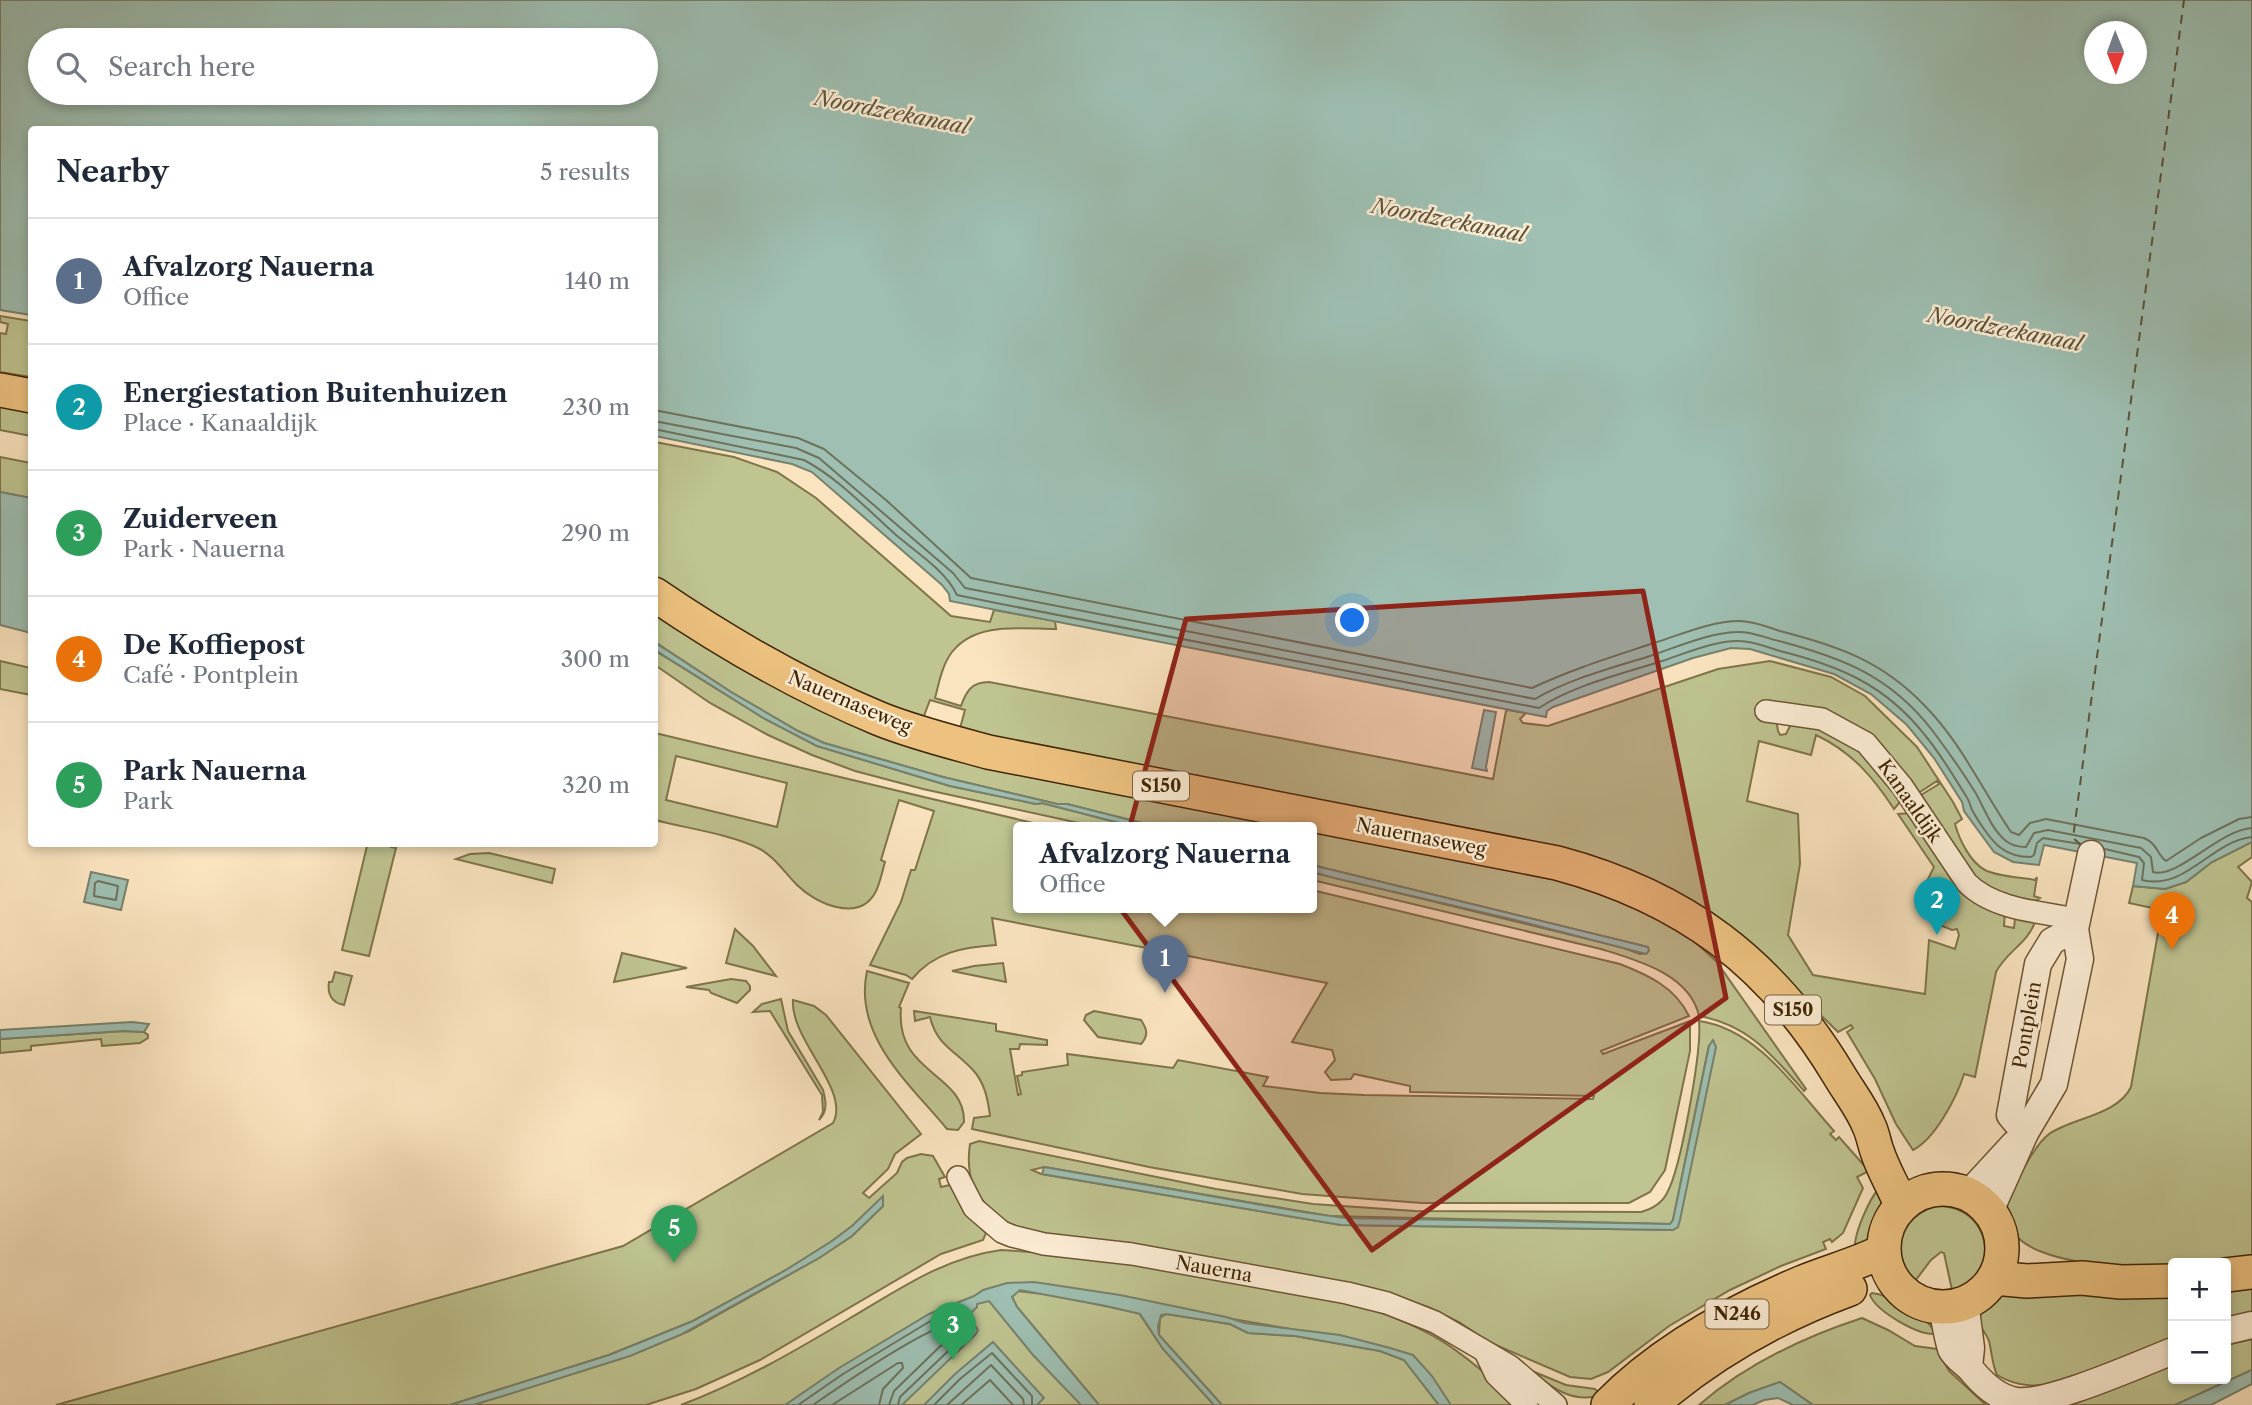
<!DOCTYPE html>
<html lang="en">
<head>
<meta charset="utf-8">
<style>
  :root { --surface:#fff; --page:#f2f2f3; --text:#1f2937; --muted:#747a83; --line:#e0e1e3; --accent:#7c3aed }
  body { margin:0; font-family:"Libre Caslon Text",serif; background:var(--page); color:var(--text) }
  .controls { position:absolute; right:21px; bottom:21px; display:grid; overflow:hidden; border-radius:7px; box-shadow:0 4px 10px #0003 }
  .controls button { width:63px; height:63px; display:grid; place-items:center; padding:0; border:0; border-bottom:2px solid var(--line); background:var(--surface); color:var(--text); font:35px sans-serif }
  .compass { position:absolute; left:2084px; top:21px; width:63px; height:63px; border-radius:50%; background:var(--surface); box-shadow:0 4px 10px #0003; rotate:179deg }
  .you { position:absolute; left:1353px; top:621px; width:24px; height:24px; margin:-18px; border:5px solid #fff; border-radius:50%; background:#1a73e8; box-shadow:0 0 0 10px #1a73e833 }
  .badge { display:grid; place-items:center; width:46px; height:46px; border-radius:50%; background:var(--accent); color:#fff; font-size:23px; font-weight:700 }
  .pin { position:absolute; translate:-50% -58px; filter:drop-shadow(0 2px 4px #0008) }
  .pin::after { content:''; position:absolute; top:37px; width:24px; height:21px; background:inherit; clip-path:polygon(0 0,100% 0,50% 100%) }
  .popup { position:absolute; left:1013px; top:822px; width:304px; height:91px; box-sizing:border-box; display:grid; place-content:center; border-radius:7px; background:var(--surface); filter:drop-shadow(0 2px 5px #0005); font-size:23px; white-space:nowrap; color:var(--muted) }
  .popup b { font-size:26px; color:var(--text) }
  .popup::after { content:''; position:absolute; left:50%; top:100%; margin-left:-14px; border:14px solid transparent; border-top-color:var(--surface) }
  .list { margin:0; padding:0; list-style:none }
  h2 { display:flex; justify-content:space-between; align-items:center; height:91px; margin:0; padding:0 28px; font-size:30px }
  h2 small { font-size:23px; font-weight:400; color:var(--muted) }
  .list li { display:grid; grid-template-columns:46px 1fr auto; gap:21px; align-items:center; box-sizing:border-box; height:126px; padding:0 28px; border-top:2px solid var(--line) }
  .list b { display:block; font-size:26px; white-space:nowrap }
  .list p { margin:0; font-size:23px; white-space:nowrap; color:var(--muted) }
  .list em { font-size:23px; font-style:normal; color:var(--muted) }
  .icon { flex:none; width:38px; height:38px; fill:none; stroke:currentColor; stroke-width:2; stroke-linecap:round; stroke-linejoin:round }
  .map { position:relative; flex:none; width:2252px; height:1405px; overflow:hidden }
  .search { position:absolute; background:var(--surface); box-shadow:0 4px 10px #0003; left:28px; top:28px; width:630px; height:77px; display:flex; align-items:center; gap:18px; box-sizing:border-box; padding:0 24px; border-radius:38px; color:var(--muted); font-size:26px }
  .panel { position:absolute; background:var(--surface); box-shadow:0 4px 10px #0003; left:28px; top:126px; width:630px; height:721px; border-radius:7px }
  .map>svg:first-child { display:block }
  .green { fill:#bfc491; stroke:#7f744a; stroke-width:2; fill-rule:evenodd }
  .water { fill:#9ebfb2; stroke:#78816c; stroke-width:2; fill-rule:evenodd }
  .lines { fill:none; stroke-linecap:round; stroke-linejoin:round }
  .shore { stroke:#6e725b; stroke-width:2 }
  .ferry { stroke:#5c5338; stroke-width:2; stroke-dasharray:9 7; stroke-linecap:butt }
  .minor-casing { stroke:#6e5533; stroke-width:24 }
  .tertiary-casing { stroke:#6e5533; stroke-width:29 }
  .primary-casing { stroke:#3f2504; stroke-width:36 }
  .minor { stroke:#fcedd5; stroke-width:21 }
  .tertiary { stroke:#fcedd5; stroke-width:26 }
  .primary { stroke:#edc280; stroke-width:33 }
  .marked { fill:#8f2418; fill-opacity:0.2; stroke:#8f2418; stroke-width:5; stroke-linejoin:round }
  .labels { text-anchor:middle; dominant-baseline:central; stroke-width:5; stroke-linejoin:round; paint-order:stroke }
  .shield { fill:#fcedd5; stroke:#786143; stroke-width:2 }
  .shield-label { font-size:18px; font-weight:bold; fill:#3f2504 }
  .street-label { font-size:19px; fill:#3f2504; stroke:#fcedd5 }
  .water-label { font-size:21px; font-style:italic; fill:#5c5338; stroke:#fcedd5 }
</style>
</head>
<body>
<div class="map">
<svg width="2252" height="1405" viewBox="0 0 2252 1405">
  <rect width="100%" height="100%" fill="#fae4bf"/>
  <filter id="stains"><feTurbulence type="fractalNoise" baseFrequency=".00286" numOctaves="4"/><feColorMatrix values="0 0 0 0 .2 0 0 0 0 .09 0 0 0 0 .02 0 0 0 .5 -.17"/></filter>
  <radialGradient id="worn" r=".72"><stop offset=".6" stop-color="#630" stop-opacity="0"/><stop offset="1" stop-color="#630" stop-opacity=".3"/></radialGradient>
  <g class="green">
    <path d="M0 316 31 321V377L0 372V333L6 334 8 324 0 322Z"/>
    <path d="M0 403 31 409V436L0 430Z"/>
    <path d="M655 442 734 457 777 472 816 498 951 616 990 622 994 610 1055 621 1056 629C1022 629 976 621 952 652 942 665 939 683 935 698L961 706C966 692 971 682 989 682L1493 779 1506 711 1508 710 1526 713 1520 719 1523 723 1548 726 1718 669 1770 661 1831 677 1865 696 1917 747 1953 802 1962 819 1955 824C1959 839 1970 862 1985 870 1999 877 2019 877 2035 880L2037 877 2034 896 2040 898 2031 904C2016 904 1996 900 1984 891 1960 874 1933 824 1916 798L1939 784 1937 781 1914 796C1866 726 1847 715 1763 706L1762 715 1776 718 1778 731 1780 735 1786 734 1791 724 1798 719C1853 729 1870 752 1901 795L1900 802 1894 809C1873 777 1852 752 1816 735L1811 755 1759 741 1747 801 1798 814 1800 864 1788 935 1813 975 1925 994 1929 940 1955 949 1959 935 1957 929 1952 930 1930 921 1923 904 1927 905 1936 886 1927 881 1934 867 1898 814 1914 813 1965 888 1983 902 2005 912 2004 926 2014 928 2015 918 2024 913 2029 914 2035 922C2028 943 2006 952 1996 972L1975 1077 1964 1074C1957 1097 1935 1139 1913 1150L1896 1124 1875 1079 1847 1032 1853 1028 1851 1025 1838 1032 1764 959 1709 916 1674 895 1625 873 1541 847 992 740 959 732 965 710 930 700 922 721 857 697 794 667 707 616 655 581Z"/>
    <path d="M0 457 31 463V498L0 492Z"/>
    <path d="M654 609 747 669 1306 827H1158L1067 804H1057L943 777 824 743 798 731 731 692 655 642Z"/>
    <path d="M654 650 765 719 817 746 950 786 1036 804 1042 803 1135 827H1097L923 789 855 771 812 755 768 735 710 703 655 665Z"/>
    <path d="M0 661 31 668V695L0 689Z"/>
    <path d="M655 733 1050 827H1018V907H1312V890L1620 964C1648 975 1675 987 1689 1016L1601 1051 1603 1054 1690 1021V1051L1665 1170 1650 1192 1629 1203H1422L1302 1194 1149 1167 972 1129 974 1118 990 1116C988 1100 985 1083 973 1070 955 1050 937 1046 930 1017L915 1021 914 1011 996 1024V1031L1047 1040V1045L1020 1044 1019 1049H1010L1018 1095 1021 1094 1017 1076 1022 1075V1072L1068 1065 1067 1054 1173 1068 1178 1060 1268 1077 1263 1086 1320 1093 1364 1095 1593 1099 1594 1096 1410 1092V1086L1354 1074 1351 1079 1331 1080 1325 1072 1335 1060 1332 1050 1292 1042 1327 983 992 918 996 945C964 947 934 952 912 979L906 975 870 965 901 902 911 870H915L934 811 899 800 881 860 885 862C882 872 880 884 875 893 858 923 815 903 797 885 784 872 774 856 758 848 730 834 685 828 655 820ZM676 756 787 783 777 827 666 800Z"/>
    <path d="M1312 828 1487 862 1606 891 1685 933 1716 961 1806 1089 1804 1091C1772 1055 1749 1025 1699 1016 1690 974 1636 960 1601 949L1312 880V872L1621 947 1640 954 1647 953 1648 947 1312 865Z"/>
    <path d="M2252 842V857L2238 867 2252 882 2247 898 2252 902V1260L2222 1263H2173V1269L2158 1271C2113 1265 1973 1265 2014 1187 2021 1172 2036 1144 2049 1134 2072 1118 2118 1115 2131 1087L2162 910 2129 903 2133 886 2165 889 2186 882 2212 862Z"/>
    <path d="M364 844H392L391 847 396 848 369 956 342 950 367 846Z"/>
    <path d="M489 853 555 869 552 883 456 859 470 854Z"/>
    <path d="M735 929 753 946 776 976 726 963Z"/>
    <path d="M622 953 687 968 614 982Z"/>
    <path d="M1003 963 1006 982 952 971 974 966Z"/>
    <path d="M867 971 909 983 899 1007 901 1008C895 1075 965 1072 964 1122L958 1130 947 1129C909 1083 853 1036 867 971Z"/>
    <path d="M335 972 352 976 344 1005C332 1003 327 994 329 982H332Z"/>
    <path d="M731 979 746 981 750 986V990L737 1003 711 993 709 990 686 987Z"/>
    <path d="M781 999 788 1031 823 1090C826 1101 828 1111 819 1120L823 1112 822 1095 770 1011 753 1012 762 1004Z"/>
    <path d="M793 1000 814 1006 826 1015 921 1134 895 1154 888 1169 863 1193 869 1198 897 1173 902 1162 907 1158 921 1154 933 1156 945 1177 939 1179 941 1187 950 1185 964 1211 986 1233 983 1240 941 1254 760 1360 696 1389 646 1405H473L630 1355 689 1331 819 1258 852 1236 883 1206V1197L852 1226 832 1241 786 1270 693 1321 609 1355 450 1405H56L623 1246 833 1123C851 1090 790 1040 793 1000Z"/>
    <path d="M1094 1011 1141 1020C1147 1029 1149 1035 1141 1044L1098 1037 1084 1020 1086 1015Z"/>
    <path d="M1699 1021C1758 1029 1797 1090 1834 1131L1830 1134 1836 1140 1839 1137 1869 1171 1857 1177 1863 1188 1843 1233 1832 1242 1830 1239 1823 1242 1826 1249 1781 1266 1730 1290 1669 1326 1608 1372 1591 1379 1570 1377 1489 1342 1459 1322 1428 1307 1389 1294C1300 1277 1212 1259 1123 1243 1087 1237 1034 1241 1004 1220 975 1200 965 1178 970 1144L979 1141 1216 1189 1313 1204 1415 1211 1641 1212C1652 1209 1662 1203 1667 1193 1681 1168 1702 1050 1699 1021ZM1709 1045 1673 1230 1341 1225 1041 1174 1032 1170 1044 1167 1329 1216 1670 1224 1673 1220Z"/>
    <path d="M124 1031 144 1032 148 1035V1038L140 1043 102 1046 101 1039 31 1046V1050L0 1053V1039Z"/>
    <path d="M1879 1188 1884 1204 1870 1243 1855 1250C1853 1235 1869 1200 1879 1188Z"/>
    <path d="M1937 1206C1991 1205 2004 1275 1952 1290L1944 1253 1941 1252 1931 1260 1915 1281C1885 1256 1902 1214 1937 1206Z"/>
    <path d="M1001 1250 1078 1255 1346 1302C1427 1324 1460 1348 1520 1405H1445L1398 1352 1285 1328 1034 1285 995 1289 1083 1405H681C740 1383 793 1352 847 1320 897 1291 942 1258 1001 1250Z"/>
    <path d="M2252 1285V1314L2226 1320V1290Z"/>
    <path d="M2010 1289 2173 1296V1337L2062 1382C2038 1387 2019 1388 1997 1375 1992 1364 1992 1353 1989 1341 1985 1330 1980 1331 1978 1316 1987 1303 1995 1295 2010 1289Z"/>
    <path d="M1017 1291 1052 1295 1139 1313 1163 1349 1214 1405H1099L1017 1307 1012 1297Z"/>
    <path d="M1872 1293C1890 1295 1930 1317 1935 1334 1917 1335 1876 1311 1870 1295Z"/>
    <path d="M1166 1314 1230 1324 1248 1333 1295 1336 1380 1351 1404 1360 1439 1405H1222L1159 1335 1160 1318Z"/>
    <path d="M1862 1318 1888 1330 1915 1346 1937 1349 1949 1371 1986 1405H1813L1780 1382 1749 1393 1725 1405H1699C1745 1365 1804 1337 1862 1318Z"/>
    <path d="M2252 1339V1370L2175 1405H2066L2173 1362V1379H2226V1345Z"/>
    <path d="M1532 1371 1566 1385 1595 1389 1601 1395C1574 1404 1551 1388 1532 1371Z"/>
  </g>
  <g class="water">
    <path d="M0 0H2252V842L2212 862 2186 882 2165 889 2133 886 2137 863 2044 845 2039 865 2013 862 1994 852 1964 811 1962 802 1934 758 1907 725 1871 694 1834 674 1750 649 1731 648 1693 658 1553 707 1547 711 1546 717 950 601 949 594 942 585 812 472 792 464 655 436 654 130H32L31 315 0 310ZM2094 32H2136V74H2094ZM40 40H646V93H40Z"/>
    <path d="M0 492 31 498V633L0 625Z"/>
    <path d="M654 642 731 692 798 731 824 743 943 777 1057 804H1067L1158 827H1135L1042 803 1036 804 950 786 817 746 765 719 655 650Z"/>
    <path d="M1484 710 1496 712 1486 767 1487 771 1472 768Z"/>
    <path d="M1312 865 1648 947 1649 951 1646 954 1511 919 1334 878 1312 872Z"/>
    <path d="M91 872 128 880 121 910 84 902Z"/>
    <path d="M132 1022 149 1024 144 1032 124 1031 0 1039V1030Z"/>
    <path d="M1713 1040 1716 1047 1680 1220 1678 1227 1673 1230 1341 1225 1042 1174 1044 1167 1303 1212 1345 1218 1670 1224 1673 1220 1709 1046Z"/>
    <path d="M883 1196V1206L852 1236 819 1258 680 1335 630 1356 503 1396 473 1405H450L609 1355 693 1321 786 1270 832 1241 852 1226Z"/>
    <path d="M1034 1282 1120 1295 1226 1317 1245 1323 1340 1335 1390 1348 1413 1355 1432 1376 1451 1405H1439L1404 1360 1380 1351 1295 1336 1248 1333 1230 1324 1166 1314 1161 1315 1158 1326 1159 1335 1222 1405H1214L1163 1349 1140 1314 1106 1306 1020 1290 1012 1297 1017 1307 1099 1405H1081L1033 1355 989 1301 977 1304V1307L971 1313 972 1321 978 1330 976 1334 902 1405H785L839 1368 929 1314 974 1296 983 1290 1007 1283Z"/>
    <path d="M993 1342 1044 1398 1037 1405H924L955 1374Z"/>
    <path d="M2252 1370V1384L2211 1405H2175Z"/>
    <path d="M1780 1382 1813 1405H1793L1778 1398 1764 1400 1753 1405H1725L1749 1393Z"/>
  </g>
  <g class="lines">
    <g class="shore">
      <path d="M654 410 798 438 824 449 886 500 971 578 1532 688C1572 669 1615 656 1657 642 1682 634 1712 621 1739 621 1754 621 1767 627 1780 631 1838 646 1882 661 1924 705 1961 742 1982 790 2011 832L2019 835 2030 823 2046 819 2144 838C2158 844 2157 855 2166 861L2201 838 2239 819 2252 817"/>
      <path d="M654 421 796 448 819 458 953 573 965 588 1535 699C1569 679 1612 668 1650 656 1677 647 1708 633 1737 632 1752 631 1765 638 1779 641 1843 658 1890 676 1932 730 1947 750 1962 771 1975 792 1984 807 1991 829 2006 841 2011 845 2019 847 2026 847L2034 833 2048 830 2141 848 2151 857 2153 872C2178 879 2219 830 2252 828"/>
      <path d="M654 429 804 460C838 478 867 509 896 535 916 552 946 571 957 595L996 603 1539 708C1574 685 1622 674 1662 661 1684 654 1716 640 1739 641 1753 641 1767 647 1780 651 1840 666 1885 685 1924 734 1940 753 1953 775 1966 796 1969 800 1970 805 1972 810 1978 821 1991 841 2001 848 2010 855 2021 857 2031 857L2034 855 2037 843 2043 838 2080 844"/>
      <path d="M2105 849 2139 857 2144 863 2142 880C2186 891 2211 841 2252 837"/>
      <path d="M98 881 118 886 116 900 94 896 95 883Z"/>
      <path d="M798 1405 843 1374 932 1320 962 1310 968 1332 900 1397 898 1405"/>
      <path d="M813 1405C839 1387 929 1324 956 1323L957 1330 894 1391 889 1405"/>
      <path d="M832 1405 898 1363H902L903 1368 883 1389 879 1405"/>
      <path d="M934 1405 960 1379 992 1353 1032 1396V1405"/>
      <path d="M947 1405 991 1365 1023 1399 1024 1405"/>
      <path d="M961 1405 990 1380 1013 1405"/>
    </g>
    <path class="ferry" d="M2081 845 2073 838 2184 0"/>
    <g class="minor-casing">
      <g id="minor">
        <path d="M1766 711 1822 719 1866 743 1902 786 1967 883C1994 910 2041 912 2077 919"/>
        <path d="M958 1177 974 1208 1002 1232 1012 1236 1044 1244 1132 1254 1347 1293 1387 1303 1435 1322 1510 1366 1556 1405"/>
        <path d="M1486 1354 1496 1375 1527 1405"/>
      </g>
    </g>
    <g class="tertiary-casing">
      <g id="tertiary">
        <path d="M2025 1133 2010 1115 2038 964 2052 941 2075 929"/>
        <path d="M1968 1194 2014 1144"/>
        <path d="M1990 1211 2025 1133 2054 1084 2080 959 2075 929 2091 854"/>
        <path d="M1965 1302 1971 1348 1969 1367"/>
        <path d="M1942 1307C1945 1321 1947 1336 1951 1349 1955 1358 1967 1364 1973 1372 1984 1385 1998 1398 2016 1401 2049 1405 2139 1364 2173 1351"/>
        <path d="M2226 1331 2252 1325"/>
      </g>
    </g>
    <g class="primary-casing">
      <g id="primary">
        <path d="M0 390 32 396"/>
        <path d="M654 594C726 643 800 686 880 719 915 733 952 742 988 752L1557 863C1684 897 1771 962 1839 1075 1849 1092 1862 1108 1869 1126 1873 1134 1874 1143 1877 1151 1883 1170 1894 1187 1901 1205"/>
        <circle cx="1943" cy="1248" r="59"/>
        <path d="M2226 1275 2252 1272"/>
        <path d="M1994 1278 2027 1281 2082 1278 2121 1282 2173 1281"/>
        <path d="M1608 1405C1661 1351 1734 1311 1803 1282 1830 1271 1857 1264 1883 1251"/>
        <path d="M1651 1405C1710 1354 1776 1316 1850 1289"/>
      </g>
    </g>
    <use href="#minor" class="minor"/>
    <use href="#tertiary" class="tertiary"/>
    <use href="#primary" class="primary"/>
  </g>
  <path class="marked" d="M1643 591 1726 998 1372 1250 1111 896 1186 619Z"/>
  <g class="labels">
    <g class="shield">
      <rect x="1133" y="771.5" width="56" height="29" rx="5"/>
      <rect x="1765" y="995.5" width="56" height="29" rx="5"/>
      <rect x="1705.5" y="1299.5" width="63" height="29" rx="5"/>
    </g>
    <g class="shield-label">
      <text x="1161" y="786">S150</text>
      <text x="1793" y="1010">S150</text>
      <text x="1737" y="1314">N246</text>
    </g>
    <g class="street-label">
      <text transform="translate(850 702) rotate(23)">Nauernaseweg</text>
      <text transform="translate(1910 801) rotate(55)">Kanaaldijk</text>
      <text transform="translate(1421 837) rotate(11)">Nauernaseweg</text>
      <text transform="translate(2027 1025) rotate(-80)">Pontplein</text>
      <text transform="translate(1214 1269) rotate(10)">Nauerna</text>
    </g>
    <g class="water-label">
      <text transform="translate(892 112) rotate(11)">Noordzeekanaal</text>
      <text transform="translate(1449 220) rotate(11)">Noordzeekanaal</text>
      <text transform="translate(2005 329) rotate(11)">Noordzeekanaal</text>
    </g>
  </g>
  <rect width="100%" height="100%" filter="url(#stains)"/>
  <rect width="100%" height="100%" fill="url(#worn)"/>
</svg>
<div class="controls">
<button>+</button>
<button>−</button>
</div>
<svg class="compass" viewBox="-18 -18 36 36"><path d="M0-13l5 13h-10z" fill="#e53935"/><path d="M0 13l5-13h-10z" fill="#747a83"/></svg>
<div class="you"></div>
<div class="pin badge" style="left:1165px;top:993px;background:#5c6f8a">1</div>
<div class="popup"><b>Afvalzorg Nauerna</b>Office</div>
<div class="pin badge" style="left:1937px;top:935px;background:#0f9aa8">2</div>
<div class="pin badge" style="left:953px;top:1360px;background:#2e9e5b">3</div>
<div class="pin badge" style="left:2172px;top:950px;background:#e8710a">4</div>
<div class="pin badge" style="left:674px;top:1263px;background:#2e9e5b">5</div>
<div class="search"><svg class="icon" aria-label="search" viewBox="0 0 24 24"><circle cx="10" cy="10" r="6"/><path d="M15 15l6 6"/></svg>Search here</div>
<section class="panel">
<h2>Nearby<small>5 results</small></h2>
<ul class="list">
<li><span class="badge" style="background:#5c6f8a">1</span><div><b>Afvalzorg Nauerna</b><p>Office</p></div><em>140 m</em></li>
<li><span class="badge" style="background:#0f9aa8">2</span><div><b>Energiestation Buitenhuizen</b><p>Place · Kanaaldijk</p></div><em>230 m</em></li>
<li><span class="badge" style="background:#2e9e5b">3</span><div><b>Zuiderveen</b><p>Park · Nauerna</p></div><em>290 m</em></li>
<li><span class="badge" style="background:#e8710a">4</span><div><b>De Koffiepost</b><p>Café · Pontplein</p></div><em>300 m</em></li>
<li><span class="badge" style="background:#2e9e5b">5</span><div><b>Park Nauerna</b><p>Park</p></div><em>320 m</em></li>
</ul>
</section>
</div>
</body>
</html>
